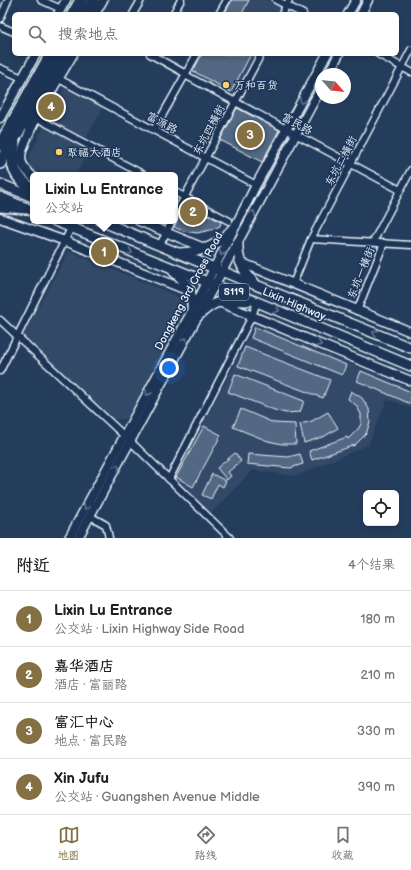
<!DOCTYPE html>
<html lang="zh">
<head>
<meta charset="utf-8">
<style>
  :root { --surface:#fff; --page:#f2f2f2; --text:#202124; --muted:#757577; --line:#e0e0e0; --accent:#847042 }
  body { margin:0; font-family:"Balsamiq Sans","LXGW WenKai TC",sans-serif; background:var(--page); color:var(--text) }
  .controls { position:absolute; right:12px; bottom:12px; display:grid; overflow:hidden; border-radius:6px; box-shadow:0 2px 6px #0003 }
  .controls button { width:36px; height:36px; display:grid; place-items:center; padding:0; border:0; border-bottom:1px solid var(--line); background:var(--surface); color:var(--text); font:20px sans-serif }
  .compass { position:absolute; left:315px; top:68px; width:36px; height:36px; border-radius:50%; background:var(--surface); box-shadow:0 2px 6px #0003; rotate:117deg }
  .you { position:absolute; left:169px; top:368px; width:14px; height:14px; margin:-10px; border:3px solid #fff; border-radius:50%; background:#1a73e8; box-shadow:0 0 0 6px #1a73e833 }
  .badge { display:grid; place-items:center; width:26px; height:26px; border-radius:50%; background:var(--accent); color:#fff; font-size:13px; font-weight:700 }
  .pin { position:absolute; translate:-50% -50%; border:2px solid #fff; box-shadow:0 1px 4px #0006 }
  .popup { position:absolute; left:30px; top:172px; width:148px; height:52px; box-sizing:border-box; display:grid; place-content:center; border-radius:6px; background:var(--surface); filter:drop-shadow(0 1px 3px #0005); font-size:13px; white-space:nowrap; color:var(--muted) }
  .popup b { font-size:15px; color:var(--text) }
  .popup::after { content:''; position:absolute; left:50%; top:100%; margin-left:-8px; border:8px solid transparent; border-top-color:var(--surface) }
  .list { margin:0; padding:0; list-style:none }
  h2 { display:flex; justify-content:space-between; align-items:center; height:52px; margin:0; padding:0 16px; font-size:17px }
  h2 small { font-size:13px; font-weight:400; color:var(--muted) }
  .list li { display:grid; grid-template-columns:26px 1fr auto; gap:12px; align-items:center; box-sizing:border-box; height:56px; padding:0 16px; border-top:1px solid var(--line) }
  .list b { display:block; font-size:15px; white-space:nowrap }
  .list p { margin:0; font-size:13px; white-space:nowrap; color:var(--muted) }
  .list em { font-size:13px; font-style:normal; color:var(--muted) }
  .icon { flex:none; width:22px; height:22px; fill:none; stroke:currentColor; stroke-width:2; stroke-linecap:round; stroke-linejoin:round }
  .map { position:relative; flex:none; width:411px; height:538px; overflow:hidden }
  .search { position:absolute; background:var(--surface); box-shadow:0 2px 6px #0003; left:12px; right:12px; top:12px; height:44px; display:flex; align-items:center; gap:10px; box-sizing:border-box; padding:0 14px; border-radius:6px; color:var(--muted); font-size:15px }
  .sheet { height:276px; background:var(--surface) }
  nav { display:flex; justify-content:space-around; align-items:center; box-sizing:border-box; height:56px; border-top:1px solid var(--line); background:var(--surface); font-size:11px; color:var(--muted) }
  nav a { display:grid; justify-items:center; gap:2px }
  nav .on { color:var(--accent) }
  .map>svg:first-child { display:block }
  .built { fill:#334a68 }
  .building { fill:#536782; stroke:#e8f1f8 }
  .lines { fill:none; stroke-linecap:round; stroke-linejoin:round }
  .street-casing { stroke:#e8f1f8; stroke-width:9 }
  .secondary-casing { stroke:#e8f1f8; stroke-width:11 }
  .primary-casing { stroke:#e8f1f8; stroke-width:12 }
  .highway-casing { stroke:#e8f1f8; stroke-width:14 }
  .street { stroke:#1d3557; stroke-width:6 }
  .secondary { stroke:#1d3557; stroke-width:8 }
  .primary { stroke:#1d3557; stroke-width:9 }
  .highway { stroke:#1d3557; stroke-width:11 }
  .oneway { stroke:#64778f }
  .poi-dot { fill:#ffd166; stroke:#1d3557; stroke-width:1.5 }
  .labels { text-anchor:middle; dominant-baseline:central; stroke-width:3; stroke-linejoin:round; paint-order:stroke }
  .shield { fill:#1d3557; stroke:#abb9c8; stroke-width:1 }
  .shield-label { font-size:10px; font-weight:bold; fill:#e8f1f8 }
  .poi-label { font-size:11px; fill:#e8f1f8; stroke:#1d3557; text-anchor:start }
  .street-label { font-size:11px; fill:#e8f1f8; stroke:#1d3557 }
</style>
</head>
<body>
<div class="map">
<svg width="411" height="538" viewBox="0 0 411 538">
  <rect width="100%" height="100%" fill="#253d5d"/>
  <filter id="ink" filterUnits="userSpaceOnUse"><feTurbulence type="fractalNoise" baseFrequency=".025" numOctaves="2"/><feDisplacementMap in="SourceGraphic" scale="8" xChannelSelector="R" yChannelSelector="G"/><feConvolveMatrix kernelMatrix="1 2 1 2 8 2 1 2 1" color-interpolation-filters="sRGB"/></filter>
  <g filter="url(#ink)">
    <g class="built">
      <path d="M232 0H267L281 7 277 14H224Z"/>
      <path d="M202 54H256L233 96 191 74Z"/>
      <path d="M65 87 103 107 86 139 49 119Z"/>
      <path d="M44 127 89 150 76 175H46L32 168 30 164 29 159 30 154Z"/>
      <path d="M69 251 186 300 187 308 128 419H111L23 335Z"/>
      <path d="M255 325 411 389V408L387 399 368 445 296 476 253 470 211 513 175 478Z"/>
    </g>
    <g class="building">
      <path d="M232 0H249L242 14H224Z"/>
      <path d="M202 54H251L231 92 193 71Z"/>
      <path d="M237 108 279 130 262 162 220 140Z"/>
      <path d="M186 203 221 222 220 226 211 230 197 233 183 231 174 227Z"/>
      <path d="M255 327 346 365 342 375 251 338Z"/>
      <path d="M245 347 330 380 323 398 238 366Z"/>
      <path d="M361 371 411 392V404L357 381Z"/>
      <path d="M235 374 304 401 300 412 286 413 277 411 228 392Z"/>
      <path d="M351 391 362 398 369 409 370 422 366 434 355 445 312 460 309 451 347 437 348 439 358 429 361 424V414L356 405 348 399Z"/>
      <path d="M241 409 274 423 295 424 296 444H282L268 441 233 427Z"/>
      <path d="M328 412 338 428 325 436 304 443 300 424 312 421Z"/>
      <path d="M204 426 221 435 193 487 176 477Z"/>
      <path d="M235 453 241 461 228 472 231 476 227 480 217 468Z"/>
      <path d="M248 454 288 457 300 454 303 464 290 468 247 464Z"/>
      <path d="M212 474 226 481 223 487 218 484 211 499 202 495Z"/>
    </g>
    <g class="lines">
      <g class="street-casing">
        <g id="street">
          <path d="M41 0 61 9"/>
          <path d="M276 0 303 14"/>
          <path d="M133 14 141 0"/>
          <path d="M173 14 181 0"/>
          <path d="M219 14 227 0"/>
          <path d="M282 14 289 0"/>
          <path d="M0 19 8 0"/>
          <path d="M0 26 14 32"/>
          <path d="M150 54 186 74"/>
          <path d="M378 54 411 72"/>
          <path d="M0 68 22 78"/>
          <path d="M185 75 400 190"/>
          <path d="M59 79 256 185"/>
          <path d="M37 118 144 175"/>
          <path d="M154 130 197 54"/>
          <path d="M175 192 229 221"/>
          <path d="M175 215 261 54"/>
          <path d="M311 239 411 245"/>
          <path d="M373 242 411 170"/>
          <path d="M160 245 172 221"/>
          <path d="M293 284 311 239 411 50"/>
          <path d="M357 311 384 243"/>
          <path d="M0 320 131 442 230 538"/>
          <path d="M0 371 71 228"/>
          <path d="M169 479 252 316 257 302"/>
          <path d="M90 516 106 525 109 538"/>
        </g>
      </g>
      <g class="secondary-casing">
        <g id="secondary">
          <path d="M58 14 66 0"/>
          <path d="M95 14 103 0"/>
          <path d="M348 14 356 0"/>
          <path d="M361 14 368 0"/>
          <path d="M328 74 339 54"/>
          <path d="M0 118 36 54"/>
          <path d="M33 177C28 172 22 167 21 159 20 140 62 74 73 54"/>
          <path d="M0 218 65 241 191 292"/>
          <path d="M139 221 204 248"/>
          <path d="M240 262 411 332"/>
          <path d="M219 302 310 340 411 381"/>
          <path d="M69 538 199 298 256 185 327 54"/>
          <path d="M78 538 321 88"/>
        </g>
      </g>
      <g class="primary-casing">
        <g id="primary">
          <path d="M0 184 33 197"/>
          <path d="M0 197 33 211"/>
          <path d="M55 221 257 302 411 366"/>
          <path d="M101 221 214 268 411 348"/>
          <path d="M238 242C237 257 242 271 254 282"/>
          <path d="M180 253C206 252 220 244 236 225"/>
          <path d="M174 272C189 284 193 291 192 311"/>
          <path d="M196 318C214 300 222 299 247 301"/>
        </g>
      </g>
      <g class="highway-casing">
        <g id="highway">
          <path d="M73 14 81 0"/>
          <path d="M85 14 93 0"/>
          <path d="M21 126 37 118"/>
          <path d="M14 143C10 167 14 176 33 190"/>
          <path d="M0 145 51 54"/>
          <path d="M0 163 63 54"/>
          <path d="M0 206 25 208"/>
        </g>
      </g>
      <use href="#street" class="street"/>
      <use href="#secondary" class="secondary"/>
      <use href="#primary" class="primary"/>
      <use href="#highway" class="highway"/>
    </g>
    <defs><path id="oneway-chevron" d="M-2-3.5L2.5 0L-2 3.5" fill="none" stroke-width="1.6" stroke-linecap="round" stroke-linejoin="round"/></defs>
    <g class="oneway">
      <use href="#oneway-chevron" transform="translate(302 101) rotate(118)"/>
      <use href="#oneway-chevron" transform="translate(253 213) rotate(-62)"/>
      <use href="#oneway-chevron" transform="translate(130 252) rotate(22)"/>
      <use href="#oneway-chevron" transform="translate(222 253) rotate(117)"/>
      <use href="#oneway-chevron" transform="translate(277 310) rotate(23)"/>
      <use href="#oneway-chevron" transform="translate(375 333) rotate(-158)"/>
      <use href="#oneway-chevron" transform="translate(185 340) rotate(-62)"/>
      <use href="#oneway-chevron" transform="translate(319 344) rotate(22)"/>
      <use href="#oneway-chevron" transform="translate(148 393) rotate(119)"/>
      <use href="#oneway-chevron" transform="translate(117 467) rotate(-61)"/>
      <use href="#oneway-chevron" transform="translate(86 507) rotate(118)"/>
    </g>
  </g>
  <g class="poi-dot">
    <circle cx="226" cy="85" r="4"/>
    <circle cx="59" cy="152" r="4"/>
  </g>
  <g class="labels">
    <rect class="shield" x="219" y="284" width="30" height="16" rx="3"/>
    <g class="shield-label">
      <text x="234" y="292">S119</text>
    </g>
    <g class="poi-label">
      <text x="234" y="85">万和百货</text>
      <text x="67" y="152">聚福大酒店</text>
    </g>
    <g class="street-label">
      <text transform="translate(162 123) rotate(28)">富源路</text>
      <text transform="translate(297 124) rotate(28)">富民路</text>
      <text transform="translate(209 130) rotate(-62)">东坑四横街</text>
      <text transform="translate(341 161) rotate(-62)">东坑二横街</text>
      <text transform="translate(361 273) rotate(-68)">东坑一横街</text>
      <text transform="translate(189 291) rotate(-62)">Dongkeng 3rd Cross Road</text>
      <text transform="translate(294 304) rotate(23)">Lixin Highway</text>
    </g>
  </g>
</svg>
<div class="controls">
<button><svg class="icon" aria-label="locate" viewBox="0 0 24 24"><circle cx="12" cy="12" r="6"/><path d="M12 2v4M12 18v4M2 12h4M18 12h4"/></svg></button>
</div>
<svg class="compass" viewBox="-18 -18 36 36"><path d="M0-13l5 13h-10z" fill="#e53935"/><path d="M0 13l5-13h-10z" fill="#757577"/></svg>
<div class="you"></div>
<div class="pin badge" style="left:104px;top:252px">1</div>
<div class="popup"><b>Lixin Lu Entrance</b>公交站</div>
<div class="pin badge" style="left:193px;top:212px">2</div>
<div class="pin badge" style="left:250px;top:135px">3</div>
<div class="pin badge" style="left:51px;top:107px">4</div>
<div class="search"><svg class="icon" aria-label="search" viewBox="0 0 24 24"><circle cx="10" cy="10" r="6"/><path d="M15 15l6 6"/></svg>搜索地点</div>
</div>
<section class="sheet">
<h2>附近<small>4个结果</small></h2>
<ul class="list">
<li><span class="badge">1</span><div><b>Lixin Lu Entrance</b><p>公交站 · Lixin Highway Side Road</p></div><em>180 m</em></li>
<li><span class="badge">2</span><div><b>嘉华酒店</b><p>酒店 · 富丽路</p></div><em>210 m</em></li>
<li><span class="badge">3</span><div><b>富汇中心</b><p>地点 · 富民路</p></div><em>330 m</em></li>
<li><span class="badge">4</span><div><b>Xin Jufu</b><p>公交站 · Guangshen Avenue Middle</p></div><em>390 m</em></li>
</ul>
</section>
<nav>
<a class="on"><svg class="icon" aria-label="map" viewBox="0 0 24 24"><path d="M3 6l6-2 6 2 6-2v14l-6 2-6-2-6 2zM9 4v14M15 6v14"/></svg>地图</a>
<a><svg class="icon" aria-label="directions" viewBox="0 0 24 24"><path d="M12 3l9 9-9 9-9-9zM9 14v-3h6M13 9l2 2-2 2"/></svg>路线</a>
<a><svg class="icon" aria-label="saved" viewBox="0 0 24 24"><path d="M7 4h10v16l-5-4-5 4z"/></svg>收藏</a>
</nav>
</body>
</html>
